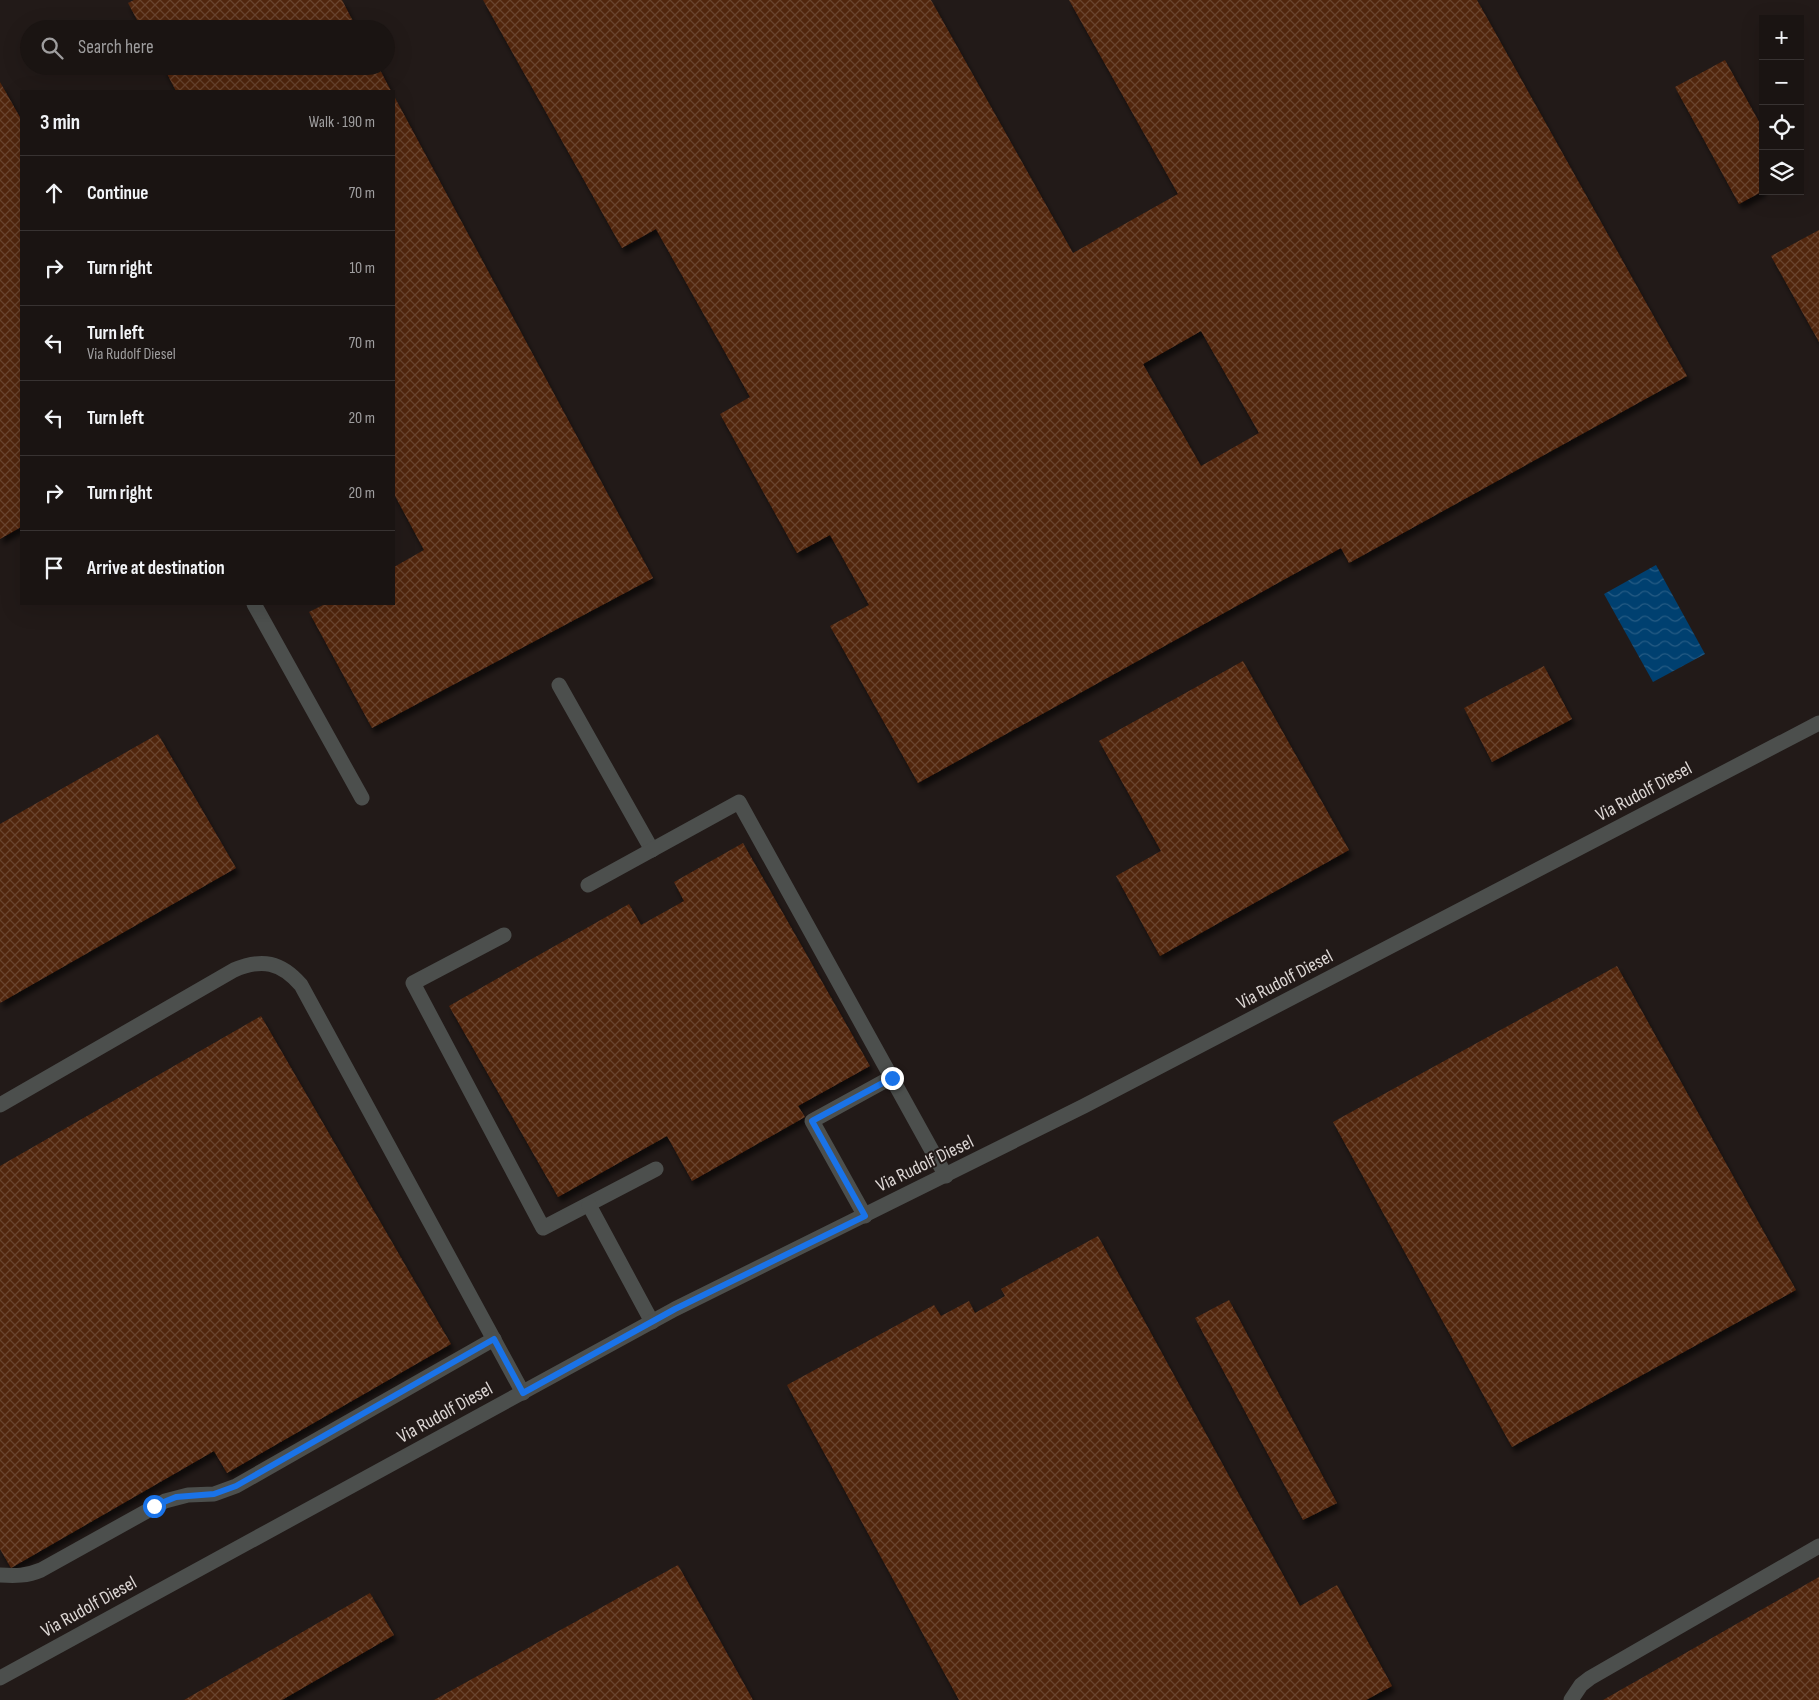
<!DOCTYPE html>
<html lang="en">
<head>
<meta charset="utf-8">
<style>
  :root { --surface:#1a1412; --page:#231d1b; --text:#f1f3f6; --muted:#9f9e9f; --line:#383332 }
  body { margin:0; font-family:"Sofia Sans Condensed",sans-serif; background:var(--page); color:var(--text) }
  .controls { position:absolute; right:15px; top:15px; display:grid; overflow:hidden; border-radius:0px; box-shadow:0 5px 20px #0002 }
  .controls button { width:45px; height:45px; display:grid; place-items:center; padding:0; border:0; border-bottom:1px solid var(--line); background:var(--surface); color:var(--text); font:25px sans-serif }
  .stop { position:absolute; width:15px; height:15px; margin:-11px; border:4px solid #1a73e8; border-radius:50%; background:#fff }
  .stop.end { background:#1a73e8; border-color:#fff; box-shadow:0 1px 5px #0008 }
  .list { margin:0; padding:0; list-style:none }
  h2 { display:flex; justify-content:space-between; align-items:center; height:65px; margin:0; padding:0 20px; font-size:21px }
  h2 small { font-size:16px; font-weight:400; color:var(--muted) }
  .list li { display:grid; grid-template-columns:32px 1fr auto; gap:15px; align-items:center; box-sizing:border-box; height:75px; padding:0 20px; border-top:1px solid var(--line) }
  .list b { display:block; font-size:19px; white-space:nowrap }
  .list p { margin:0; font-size:16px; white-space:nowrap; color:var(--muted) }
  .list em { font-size:16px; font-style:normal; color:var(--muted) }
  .icon { flex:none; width:28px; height:28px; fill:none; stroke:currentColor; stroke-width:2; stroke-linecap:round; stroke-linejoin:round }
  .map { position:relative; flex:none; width:1819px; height:1700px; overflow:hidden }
  .search { position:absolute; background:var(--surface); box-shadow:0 5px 20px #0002; left:20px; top:20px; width:375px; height:55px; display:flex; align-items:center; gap:12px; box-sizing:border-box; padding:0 18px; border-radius:28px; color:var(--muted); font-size:19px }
  .panel { position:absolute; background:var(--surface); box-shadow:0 5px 20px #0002; left:20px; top:90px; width:375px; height:515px; border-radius:0px }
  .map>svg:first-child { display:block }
  .water { fill:url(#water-waves) }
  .building { fill:url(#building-cross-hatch); fill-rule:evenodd; filter:url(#shadow) }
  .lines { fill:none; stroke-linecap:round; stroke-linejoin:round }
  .minor { stroke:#4c4f4d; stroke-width:15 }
  .route { stroke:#1a73e8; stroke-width:6 }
  .labels { text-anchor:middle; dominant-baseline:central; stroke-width:4; stroke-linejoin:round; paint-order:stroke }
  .street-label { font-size:19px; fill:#dcd6d4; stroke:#221a18 }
</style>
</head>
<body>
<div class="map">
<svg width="1819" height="1700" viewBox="0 0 1819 1700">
  <defs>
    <pattern id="water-waves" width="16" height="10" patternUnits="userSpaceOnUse" patternTransform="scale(1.25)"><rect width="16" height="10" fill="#004070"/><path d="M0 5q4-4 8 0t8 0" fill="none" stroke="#255b84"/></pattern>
    <pattern id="building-cross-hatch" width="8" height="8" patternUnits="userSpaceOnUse" patternTransform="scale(1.25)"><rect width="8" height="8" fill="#51250d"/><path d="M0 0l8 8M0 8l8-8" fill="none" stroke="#69442f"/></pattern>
    <filter id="shadow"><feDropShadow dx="3" dy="5.5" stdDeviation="2.5" flood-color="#0009"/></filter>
  </defs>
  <rect width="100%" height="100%" fill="#221a18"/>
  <path class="water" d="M1656 565 1705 654 1653 682 1604 594Z"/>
  <g class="building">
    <path d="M134 0H342L357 29H142L128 3Z"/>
    <path d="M483 0H931L1073 253 1178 194 1069 0H1477L1687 376 1349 563 1341 548 918 783 830 626 869 605 830 535 797 553 720 414 750 397 656 229 622 248ZM1201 331 1259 433 1201 466 1143 364Z"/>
    <path d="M1725 60 1763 129V191L1739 204 1675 87Z"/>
    <path d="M163 66H378L391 91H176Z"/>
    <path d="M0 82 21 119V527L0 539Z"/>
    <path d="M394 96 653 578 372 728 309 612 325 604H394V567L424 550 394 494Z"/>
    <path d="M1819 230V342L1771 256Z"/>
    <path d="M1243 661 1349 850 1160 956 1116 876 1161 851 1099 741Z"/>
    <path d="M1544 666 1572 719 1492 762 1464 708Z"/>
    <path d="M158 734 236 868 0 1003V824Z"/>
    <path d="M743 843 870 1066 798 1106 805 1117 692 1181 667 1136 558 1197 449 1006 629 904 641 925 684 901 674 882Z"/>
    <path d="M1617 966 1796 1290 1512 1447 1333 1122Z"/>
    <path d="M261 1016 451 1344 227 1473 214 1451 11 1568 0 1549V1166Z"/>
    <path d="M1098 1236 1300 1606 1337 1585 1392 1686 1366 1700H959L787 1385 934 1305 941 1316 969 1301 975 1313 1005 1296 1001 1289Z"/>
    <path d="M1229 1300 1337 1503 1303 1520 1195 1318Z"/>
    <path d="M678 1565 753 1700H434Z"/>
    <path d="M1819 1577V1700H1603Z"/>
    <path d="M370 1593 394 1635 282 1700H184Z"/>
  </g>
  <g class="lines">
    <g class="minor">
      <path d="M254 604 362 798"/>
      <path d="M559 685 652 850"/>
      <path d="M588 885 739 802 946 1176"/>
      <path d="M504 935 413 983 543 1228 656 1169"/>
      <path d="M0 1105 234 970C262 958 281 962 301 985L523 1393"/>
      <path d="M589 1205 652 1322"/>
      <path d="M865 1216 812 1121 892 1077"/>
      <path d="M0 1575C15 1576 27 1576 41 1570L165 1501 188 1495 214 1494 236 1486 494 1339"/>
      <path d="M0 1678 675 1309 1084 1106 1819 723"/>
      <path d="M1571 1700 1581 1685 1590 1678 1819 1546"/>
    </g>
  </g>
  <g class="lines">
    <path class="route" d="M154 1506 176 1497 214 1494 236 1486 494 1339 523 1393 675 1309 865 1216 812 1121 892 1078"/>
  </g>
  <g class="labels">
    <g class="street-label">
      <text transform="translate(1644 792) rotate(-28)">Via Rudolf Diesel</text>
      <text transform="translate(1285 980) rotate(-28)">Via Rudolf Diesel</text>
      <text transform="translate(925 1164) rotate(-26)">Via Rudolf Diesel</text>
      <text transform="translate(445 1413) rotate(-29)">Via Rudolf Diesel</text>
      <text transform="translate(89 1607) rotate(-29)">Via Rudolf Diesel</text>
    </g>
  </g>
</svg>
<div class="controls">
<button>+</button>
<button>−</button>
<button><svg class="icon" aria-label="locate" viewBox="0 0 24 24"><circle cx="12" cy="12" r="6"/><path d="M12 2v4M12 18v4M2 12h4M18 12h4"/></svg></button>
<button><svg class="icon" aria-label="layers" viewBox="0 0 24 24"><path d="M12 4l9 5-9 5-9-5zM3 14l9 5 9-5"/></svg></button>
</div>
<div class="stop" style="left:154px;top:1506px"></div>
<div class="stop end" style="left:892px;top:1078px"></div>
<div class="search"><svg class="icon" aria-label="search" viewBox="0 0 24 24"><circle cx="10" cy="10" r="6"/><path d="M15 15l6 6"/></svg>Search here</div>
<section class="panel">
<h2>3 min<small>Walk · 190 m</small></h2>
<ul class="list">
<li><svg class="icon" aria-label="ahead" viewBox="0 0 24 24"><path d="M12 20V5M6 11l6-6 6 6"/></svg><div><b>Continue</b></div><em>70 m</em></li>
<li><svg class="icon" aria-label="right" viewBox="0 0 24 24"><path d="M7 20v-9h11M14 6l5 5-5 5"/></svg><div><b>Turn right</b></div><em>10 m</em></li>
<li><svg class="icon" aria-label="left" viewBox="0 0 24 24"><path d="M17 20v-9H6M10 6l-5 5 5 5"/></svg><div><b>Turn left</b><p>Via Rudolf Diesel</p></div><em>70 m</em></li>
<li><svg class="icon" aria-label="left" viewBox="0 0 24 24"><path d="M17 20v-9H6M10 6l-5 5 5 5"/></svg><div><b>Turn left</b></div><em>20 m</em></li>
<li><svg class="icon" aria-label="right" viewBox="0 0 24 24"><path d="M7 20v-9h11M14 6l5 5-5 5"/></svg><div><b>Turn right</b></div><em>20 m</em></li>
<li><svg class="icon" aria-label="arrive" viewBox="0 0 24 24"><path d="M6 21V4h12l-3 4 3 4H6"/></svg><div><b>Arrive at destination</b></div></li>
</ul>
</section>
</div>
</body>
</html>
